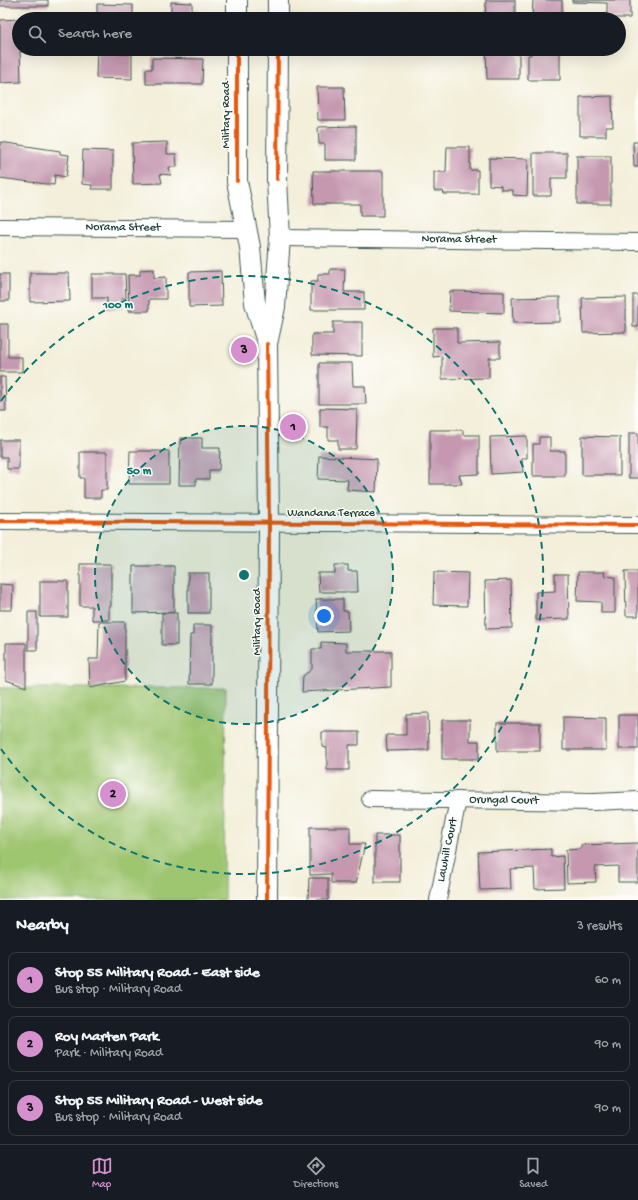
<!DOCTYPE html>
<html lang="en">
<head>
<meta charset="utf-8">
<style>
  :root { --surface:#171b24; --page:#20242c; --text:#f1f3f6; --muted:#9ea1a6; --line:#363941; --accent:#d690ce }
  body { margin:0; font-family:"Gochi Hand",sans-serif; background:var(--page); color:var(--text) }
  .you { position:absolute; left:324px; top:616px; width:14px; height:14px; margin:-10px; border:3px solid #fff; border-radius:50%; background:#1a73e8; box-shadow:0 0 0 6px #1a73e833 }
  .badge { display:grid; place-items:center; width:26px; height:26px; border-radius:50%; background:var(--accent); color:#111; font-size:13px; font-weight:700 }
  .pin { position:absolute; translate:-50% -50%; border:2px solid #fff; box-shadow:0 1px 4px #0006 }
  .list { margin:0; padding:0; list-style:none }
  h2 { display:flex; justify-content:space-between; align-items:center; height:52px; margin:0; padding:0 16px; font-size:17px }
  h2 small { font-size:13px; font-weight:400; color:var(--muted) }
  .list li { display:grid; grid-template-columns:26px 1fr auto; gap:12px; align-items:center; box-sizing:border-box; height:56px; margin:0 8px 8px; padding:0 8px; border:1px solid var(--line); border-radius:8px }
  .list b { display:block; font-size:15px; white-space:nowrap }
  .list p { margin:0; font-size:13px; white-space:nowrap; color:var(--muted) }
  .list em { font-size:13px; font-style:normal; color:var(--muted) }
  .icon { flex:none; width:22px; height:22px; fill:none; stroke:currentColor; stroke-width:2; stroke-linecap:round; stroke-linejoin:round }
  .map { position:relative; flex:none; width:638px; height:900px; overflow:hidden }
  .search { position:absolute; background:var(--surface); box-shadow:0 4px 16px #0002; left:12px; right:12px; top:12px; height:44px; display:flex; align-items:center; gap:10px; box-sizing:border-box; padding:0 14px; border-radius:22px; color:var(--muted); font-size:15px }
  .sheet { height:244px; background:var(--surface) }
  nav { display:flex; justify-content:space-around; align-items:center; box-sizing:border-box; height:56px; border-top:1px solid var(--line); background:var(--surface); font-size:11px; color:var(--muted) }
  nav a { display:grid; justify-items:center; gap:2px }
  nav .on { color:var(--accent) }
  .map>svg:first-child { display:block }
  .green { fill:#9ec570; stroke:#5e8152 }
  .building { fill:#c598b0 }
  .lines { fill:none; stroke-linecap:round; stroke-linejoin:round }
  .minor-casing { stroke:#3f584d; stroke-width:18 }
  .tertiary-casing { stroke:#3f584d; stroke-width:22 }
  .minor { stroke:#fff; stroke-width:16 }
  .tertiary { stroke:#fff; stroke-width:20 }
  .cycleway-casing { stroke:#fdfcf7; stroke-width:6 }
  .cycleway { stroke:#e8590c; stroke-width:4 }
  .ring { fill:none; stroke:#0f766e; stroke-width:2; stroke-dasharray:7 5 }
  .labels { text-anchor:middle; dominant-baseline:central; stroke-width:3; stroke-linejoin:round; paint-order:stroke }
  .street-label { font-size:12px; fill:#1f3d34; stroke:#fdfcf7 }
  .centre { fill:#0f766e; stroke:#fdfcf7; stroke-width:2 }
  .ring-label { font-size:12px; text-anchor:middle; font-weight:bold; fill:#0f766e; stroke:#fdfcf7; stroke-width:3; stroke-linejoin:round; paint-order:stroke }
</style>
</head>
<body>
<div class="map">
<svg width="638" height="900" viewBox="0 0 638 900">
  <rect width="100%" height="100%" fill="#fdfcf7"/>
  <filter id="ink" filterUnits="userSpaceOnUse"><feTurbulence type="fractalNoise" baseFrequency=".025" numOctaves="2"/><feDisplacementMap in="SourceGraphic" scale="8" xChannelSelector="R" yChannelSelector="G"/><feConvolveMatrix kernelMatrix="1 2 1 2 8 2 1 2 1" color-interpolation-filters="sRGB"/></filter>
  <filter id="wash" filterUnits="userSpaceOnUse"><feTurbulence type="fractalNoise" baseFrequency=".012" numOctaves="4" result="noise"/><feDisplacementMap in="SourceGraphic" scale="16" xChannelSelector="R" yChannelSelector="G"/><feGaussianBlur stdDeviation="0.9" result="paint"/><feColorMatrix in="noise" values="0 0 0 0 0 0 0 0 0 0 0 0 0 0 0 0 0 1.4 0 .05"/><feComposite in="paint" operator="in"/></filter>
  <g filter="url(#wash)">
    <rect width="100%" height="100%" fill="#f3efda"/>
    <path class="green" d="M0 688H226L224 900H0Z"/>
    <g id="blocks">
      <g class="building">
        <rect x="0" y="0" width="48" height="6"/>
        <path d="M486 0H515V19L485 18Z"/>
        <path d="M533 0H562V19H532Z"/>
        <path d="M572 0H630V18H607V3L572 2Z"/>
        <path d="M171 2 192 3V11H197V19H162L163 14H171Z"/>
        <path d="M97 4 133 5V19H97Z"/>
        <path d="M19 19V49H28V51H20L21 82 0 83V20Z"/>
        <path d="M97 49H121V54H132V79L96 78Z"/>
        <path d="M486 49H515V54H519V79H487Z"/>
        <path d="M531 49H560V80H528V55H531Z"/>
        <path d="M152 58 203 59 202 84H146V69H152Z"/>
        <path d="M317 87H344L345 120H318Z"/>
        <path d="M612 96 613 127H606V136H580V97Z"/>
        <path d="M356 126V160H325V144H319L318 127Z"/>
        <path d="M0 142 60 151V154L69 155 66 177 55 175 54 185 0 178Z"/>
        <path d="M167 142V154H176L177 167H169L171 175 160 174 162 183 133 184 132 143Z"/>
        <path d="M633 142H638V167H634Z"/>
        <path d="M447 147H470V170H478V194H444L443 191H434V172H446Z"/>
        <path d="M83 150 113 151V189H92V185L82 184Z"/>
        <path d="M533 153H567V178H551V196H533Z"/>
        <rect x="577" y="156" width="34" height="48"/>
        <path d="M489 158 528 159 527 196 513 195V190H501V186L489 185Z"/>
        <path d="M313 171H383V216H360V204H314Z"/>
        <path d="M154 269V278L166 277V299H149V311H129L128 275H140V270Z"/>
        <path d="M330 269H345L344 292H364V310H311V281H318V274H330Z"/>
        <path d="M221 271 222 306 189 307V272Z"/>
        <path d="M30 273H69L70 301 30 302Z"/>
        <rect x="0" y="274" width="9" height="27"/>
        <path d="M92 274H125L126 298 121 299V309H107V298H92Z"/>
        <path d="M450 291 504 292V313L449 311Z"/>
        <rect x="633" y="295" width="5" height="32"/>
        <path d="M560 297V322L513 323 512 298Z"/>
        <path d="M626 297V332L583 333 582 298Z"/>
        <path d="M333 322H362V356L312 355V334H333Z"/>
        <path d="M0 324H8V357H22V372H0Z"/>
        <path d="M433 328H457V343L500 342V358H489V378L442 379V356L433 357Z"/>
        <path d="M319 363H352L353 386H365L366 404H319Z"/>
        <path d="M0 377H5L6 411H0Z"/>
        <path d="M320 408 357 409 356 449H338V440H328V427H320Z"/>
        <path d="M430 430H463V435H479V474L459 475 462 484H430Z"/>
        <rect x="629" y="433" width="9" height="45"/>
        <path d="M527 436V458H522L523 472 491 474 490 437Z"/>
        <path d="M582 436 620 437V475H582Z"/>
        <path d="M539 437H550V451H565V476H533V444H539Z"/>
        <path d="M180 438H202V448H220L219 470H209V479H196V485H179Z"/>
        <path d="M0 440H19V469H7V457H0Z"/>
        <path d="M130 451H169V484H129Z"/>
        <path d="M80 452H107V490H101V498H84V478H80Z"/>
        <path d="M319 456 377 459 376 492 347 490 348 480 318 479Z"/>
        <path d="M80 564H111V606H109V620H92V606H80Z"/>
        <path d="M335 565H348V571H357L358 592H319L318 573H335Z"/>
        <path d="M133 566H174V612L133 613Z"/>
        <path d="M625 571H638V616H626Z"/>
        <path d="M434 572 468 573 467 606 433 605Z"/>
        <path d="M578 572H605L604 576 615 577V613H601V602L577 601Z"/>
        <rect x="188" y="573" width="21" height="40"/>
        <path d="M555 574H568L569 619 536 620V592L555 591Z"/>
        <path d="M511 580 512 628 486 629 485 581Z"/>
        <rect x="40" y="581" width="28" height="36"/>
        <path d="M0 584 13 585 12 610H0Z"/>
        <path d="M316 599H343V611H348L349 631 318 632Z"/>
        <rect x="28" y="612" width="9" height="38"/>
        <rect x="162" y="613" width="15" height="32"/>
        <path d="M99 622H125V681L90 688 89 659H98Z"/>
        <path d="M193 625H212V684H189L190 635H193Z"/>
        <path d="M321 642 346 643V651H391V687L302 692 303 676 312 669V649H321Z"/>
        <path d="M6 643H26V687L6 680Z"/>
        <path d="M428 713 429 750 387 751 386 735H406V714Z"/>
        <rect x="619" y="715" width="19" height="34"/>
        <path d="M563 717 606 718V750H563Z"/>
        <path d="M442 720H470V741H479V759H442Z"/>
        <rect x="497" y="723" width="43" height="28"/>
        <path d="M322 732H359V745H349V770H327V748L322 747Z"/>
        <path d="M310 827H350V844H365L356 883H331V874L310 875Z"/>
        <rect x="375" y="835" width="25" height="47"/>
        <path d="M638 843V882H618V866L595 867 596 882 567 883 566 850 581 849V845Z"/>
        <path d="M551 849V857L563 856 564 888 535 889 534 868 510 869 511 889 480 890 478 852Z"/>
        <path d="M309 878H328V900H308Z"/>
      </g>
    </g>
  </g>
  <g filter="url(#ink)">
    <use href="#blocks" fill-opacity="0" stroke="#3f584d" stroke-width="1"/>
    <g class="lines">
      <g class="minor-casing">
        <g id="minor">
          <path id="s1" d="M0 227 246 229"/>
          <path id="s2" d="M280 238 638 242"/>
          <path d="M0 521 638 525"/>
          <path id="s3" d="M370 799 594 802 638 800"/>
          <path id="s4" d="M438 900 458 800"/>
        </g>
      </g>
      <g class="tertiary-casing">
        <g id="tertiary">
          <path d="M237 19V0"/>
          <path d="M278 19V0"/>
          <path d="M237 49V181L250 247 255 303 267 342"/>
          <path d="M267 900 269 523 267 344 275 307 280 238 277 179 278 49"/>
        </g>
      </g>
      <use href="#minor" class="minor"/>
      <use href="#tertiary" class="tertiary"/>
      <g class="cycleway-casing">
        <g id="cycleway">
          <path d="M277 179 278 49"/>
          <path d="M237 181V49"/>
          <path d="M0 521 638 525"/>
          <path d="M267 900 269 523 267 344"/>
        </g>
      </g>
      <use href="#cycleway" class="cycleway"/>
    </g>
  </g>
  <circle cx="244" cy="575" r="149" fill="#0f766e" fill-opacity=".12"/>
  <g class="ring">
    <circle cx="244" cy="575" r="149"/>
    <path d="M1 401A299 299 0 1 1 1 749"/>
  </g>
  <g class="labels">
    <g class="street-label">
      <text transform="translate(227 115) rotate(-90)">Military Road</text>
      <text stroke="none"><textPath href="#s1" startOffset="123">Norama Street</textPath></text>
      <text stroke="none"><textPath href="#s2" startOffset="179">Norama Street</textPath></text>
      <text x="331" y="514">Wandana Terrace</text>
      <text transform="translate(258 622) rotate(-90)">Military Road</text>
      <text stroke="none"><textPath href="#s3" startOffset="134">Orungal Court</textPath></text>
      <text stroke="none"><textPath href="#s4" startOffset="51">Lawhill Court</textPath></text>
    </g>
  </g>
  <circle cx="244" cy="575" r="6" class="centre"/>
  <g class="ring-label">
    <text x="118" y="308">100 m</text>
    <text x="139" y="474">50 m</text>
  </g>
</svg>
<div class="you"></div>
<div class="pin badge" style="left:293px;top:427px">1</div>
<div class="pin badge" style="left:113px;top:794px">2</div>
<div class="pin badge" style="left:244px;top:350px">3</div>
<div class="search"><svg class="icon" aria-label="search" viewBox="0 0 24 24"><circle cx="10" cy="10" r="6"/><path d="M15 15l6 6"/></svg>Search here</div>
</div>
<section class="sheet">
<h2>Nearby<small>3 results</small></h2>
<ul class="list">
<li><span class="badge">1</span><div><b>Stop 55 Military Road - East side</b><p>Bus stop · Military Road</p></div><em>60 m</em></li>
<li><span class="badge">2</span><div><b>Roy Marten Park</b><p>Park · Military Road</p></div><em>90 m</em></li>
<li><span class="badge">3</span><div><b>Stop 55 Military Road - West side</b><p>Bus stop · Military Road</p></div><em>90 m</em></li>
</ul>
</section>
<nav>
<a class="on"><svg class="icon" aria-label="map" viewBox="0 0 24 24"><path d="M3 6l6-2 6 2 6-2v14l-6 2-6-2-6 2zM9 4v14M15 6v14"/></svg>Map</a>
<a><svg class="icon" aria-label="directions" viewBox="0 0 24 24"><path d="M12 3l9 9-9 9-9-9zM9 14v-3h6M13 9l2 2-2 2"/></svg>Directions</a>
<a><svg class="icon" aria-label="saved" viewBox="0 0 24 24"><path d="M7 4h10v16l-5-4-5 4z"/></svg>Saved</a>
</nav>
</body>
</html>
